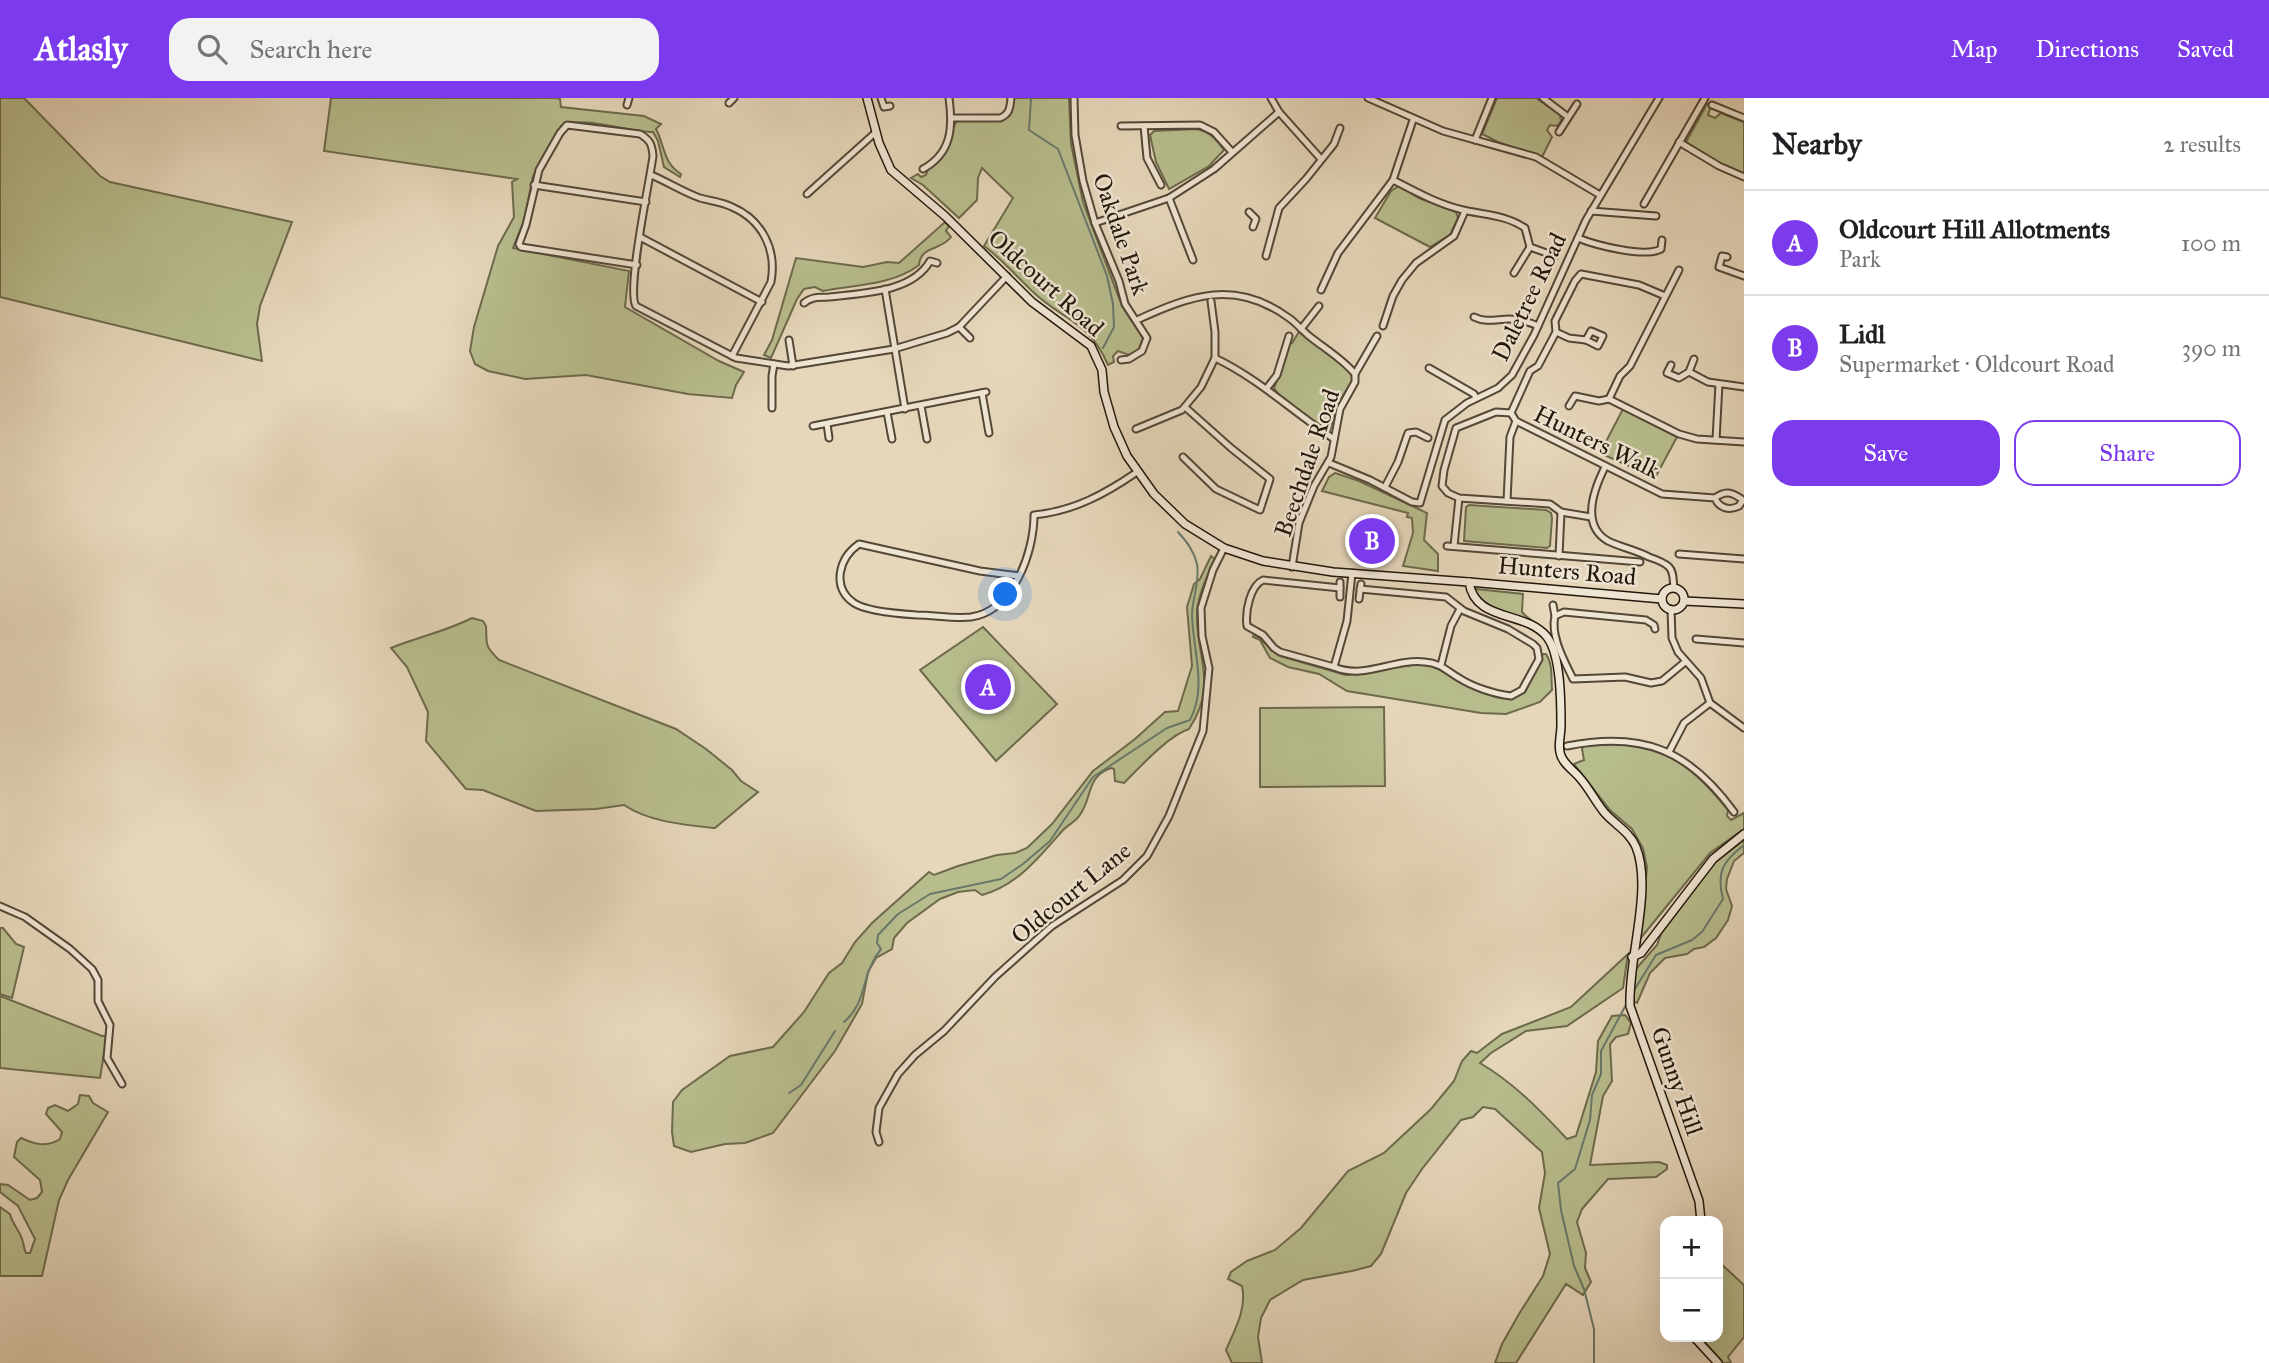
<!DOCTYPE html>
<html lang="en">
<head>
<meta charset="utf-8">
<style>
  :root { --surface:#fff; --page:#f2f2f2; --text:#202124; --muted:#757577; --line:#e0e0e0; --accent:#7c3aed }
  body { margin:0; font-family:"IM FELL Great Primer",serif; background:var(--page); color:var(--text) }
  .controls { position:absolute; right:21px; bottom:21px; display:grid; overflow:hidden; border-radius:14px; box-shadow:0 7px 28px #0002 }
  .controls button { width:63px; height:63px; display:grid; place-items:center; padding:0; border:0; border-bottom:2px solid var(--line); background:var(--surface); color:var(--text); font:35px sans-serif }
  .you { position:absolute; left:1006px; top:497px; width:24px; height:24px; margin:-18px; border:5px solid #fff; border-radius:50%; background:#1a73e8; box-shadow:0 0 0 10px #1a73e833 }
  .badge { display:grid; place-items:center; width:46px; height:46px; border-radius:50%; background:var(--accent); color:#fff; font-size:23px; font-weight:700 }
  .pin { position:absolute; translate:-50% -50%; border:4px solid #fff; box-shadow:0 2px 7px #0006 }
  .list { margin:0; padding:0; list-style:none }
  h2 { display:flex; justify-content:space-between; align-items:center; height:91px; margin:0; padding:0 28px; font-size:30px }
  h2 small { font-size:23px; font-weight:400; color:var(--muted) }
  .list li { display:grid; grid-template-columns:46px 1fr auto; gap:21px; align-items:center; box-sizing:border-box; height:105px; padding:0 28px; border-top:2px solid var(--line) }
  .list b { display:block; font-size:26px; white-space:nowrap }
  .list p { margin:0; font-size:23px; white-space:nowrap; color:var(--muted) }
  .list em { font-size:23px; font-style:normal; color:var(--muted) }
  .actions { display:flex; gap:14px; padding:21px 28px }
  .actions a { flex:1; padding:16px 0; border:2px solid var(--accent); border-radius:21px; text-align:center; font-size:24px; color:var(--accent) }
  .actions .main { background:var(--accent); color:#fff }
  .icon { flex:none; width:38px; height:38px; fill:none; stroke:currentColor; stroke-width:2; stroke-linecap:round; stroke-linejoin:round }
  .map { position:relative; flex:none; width:1744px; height:1265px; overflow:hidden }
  header { display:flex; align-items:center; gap:42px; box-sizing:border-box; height:98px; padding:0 35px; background:var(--accent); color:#fff }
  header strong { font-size:33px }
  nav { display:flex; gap:38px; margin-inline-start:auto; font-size:24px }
  .search { width:490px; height:63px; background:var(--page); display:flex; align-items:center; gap:18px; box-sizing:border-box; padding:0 24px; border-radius:21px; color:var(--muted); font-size:26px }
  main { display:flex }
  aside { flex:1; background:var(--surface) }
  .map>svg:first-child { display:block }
  .green { fill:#b8bd8e; stroke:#6d6a4c; stroke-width:2 }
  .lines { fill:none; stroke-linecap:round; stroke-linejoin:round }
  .stream { stroke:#68796b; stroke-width:2 }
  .street-casing { stroke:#534737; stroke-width:9 }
  .secondary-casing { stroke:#22170b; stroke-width:10 }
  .street { stroke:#efe5d3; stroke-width:5 }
  .secondary { stroke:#efe5d3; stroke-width:7 }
  .labels { text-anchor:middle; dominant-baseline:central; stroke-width:5; stroke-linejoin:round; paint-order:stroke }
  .street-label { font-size:24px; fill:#22170b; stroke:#efe5d3 }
</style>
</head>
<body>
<header>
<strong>Atlasly</strong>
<div class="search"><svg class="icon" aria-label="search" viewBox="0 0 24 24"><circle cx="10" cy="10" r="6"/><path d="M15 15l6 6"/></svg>Search here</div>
<nav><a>Map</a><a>Directions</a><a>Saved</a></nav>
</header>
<main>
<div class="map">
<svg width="1744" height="1265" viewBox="0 0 1744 1265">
  <rect width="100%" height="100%" fill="#e6d7bb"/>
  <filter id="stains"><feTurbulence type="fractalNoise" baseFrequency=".00286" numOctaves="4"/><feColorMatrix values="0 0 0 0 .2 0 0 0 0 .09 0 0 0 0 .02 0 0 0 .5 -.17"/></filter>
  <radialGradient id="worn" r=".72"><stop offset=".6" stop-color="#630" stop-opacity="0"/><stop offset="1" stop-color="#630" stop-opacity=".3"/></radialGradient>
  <g class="green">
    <path d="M0 0H24L100 78 110 84 292 124 260 208 257 226 262 263 0 199Z"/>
    <path d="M331 0H556L560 1 561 9 644 18 661 26 656 31C665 48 663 65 681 76L680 79 664 69 658 43 653 34C630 34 579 17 561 28L533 78 524 123 513 150 629 173 625 209 719 263 744 274 736 287 732 300 688 296 586 277 525 281 488 273 475 266 470 253 474 229 498 148 514 119 512 84 517 81 324 53Z"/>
    <path d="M1012 0H1069L1071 46 1083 104 1122 208 1143 240 1138 253 1129 257 1118 253 1113 258 1114 264 1108 267C1089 222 1063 223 1032 193 1016 178 1002 161 984 148L1013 100 982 70 978 80 977 102 959 120 923 87 911 80 918 76 921 79 926 77C928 65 940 58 946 48 952 40 951 29 958 22H1002L1009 16Z"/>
    <path d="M1497 0H1536L1560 17 1561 23 1557 28 1550 27 1547 32 1552 39 1542 59 1498 44 1482 36Z"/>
    <path d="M1707 6 1711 8 1708 17 1715 20 1721 15 1744 24V77L1723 67 1686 44Z"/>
    <path d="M1197 31C1210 34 1216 41 1224 52L1209 68 1169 91 1156 64 1150 37 1154 33Z"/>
    <path d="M1399 88 1419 100 1456 114 1458 120 1450 137 1430 149 1375 120 1391 93Z"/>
    <path d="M945 124 949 128 946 133 951 139C941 153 921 147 919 167 893 187 855 187 823 193L815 189 804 191 797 201 771 260 764 257 772 242 796 160 863 169 887 164 899 165Z"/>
    <path d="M1299 234 1352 275 1353 281 1340 303 1330 332C1316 328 1282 303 1274 290L1282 271 1287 246 1292 245Z"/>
    <path d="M1623 311 1677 339 1655 380 1600 355Z"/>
    <path d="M1335 375 1359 383 1427 415 1424 442 1438 456V473L1403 468 1413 435 1412 420 1407 419 1408 415 1322 393 1329 379Z"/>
    <path d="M1469 407 1546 412 1551 415 1552 420 1550 448 1547 450 1464 443 1466 409Z"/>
    <path d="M1211 458 1215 461C1207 479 1197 498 1197 518 1197 562 1218 587 1189 631 1169 637 1140 669 1124 685L1115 683 1114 671 1111 670C1085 679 1093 701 1079 718 1075 724 1068 727 1063 732 1039 759 1018 787 982 797L975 792 958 794 940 801 907 825 894 840 892 851 876 860 868 874 862 906 835 953 773 1035 745 1045 725 1046 691 1054 674 1048 672 1034 673 1004 682 992 730 958 773 949 804 914 829 875 842 865 855 844 872 825 929 774 934 777 958 768 997 757 1015 755 1027 750 1052 726 1093 673 1135 641 1165 614 1178 613 1192 568 1187 509 1194 486 1200 481Z"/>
    <path d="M1476 491 1523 496 1522 514C1532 526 1549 528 1554 544 1536 515 1486 518 1475 492Z"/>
    <path d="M472 520 483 523 486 528C487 547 484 547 499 562L676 631 706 651 732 672 741 683 758 694 715 730C685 727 649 724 624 707L596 711 536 713 483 692 466 691 426 643 428 614 407 569 391 550C418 539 447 533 472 520Z"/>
    <path d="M983 529 1057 606 996 663 920 572Z"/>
    <path d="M1254 536 1280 558 1346 577 1420 566 1438 569 1459 584 1508 600 1525 594 1543 556H1546C1553 566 1551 580 1552 592L1540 604 1506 616 1481 615 1347 593 1319 576 1288 569 1270 560 1260 542 1253 539Z"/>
    <path d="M1384 609 1385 688 1260 689V610Z"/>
    <path d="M1598 645C1663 647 1687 662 1728 712L1727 718 1731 722 1744 715V731L1710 755 1640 841 1647 769 1643 750 1632 731 1610 712 1574 666 1584 662 1582 651 1584 647Z"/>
    <path d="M1744 742V755L1734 763 1727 781 1726 791 1732 808 1728 822 1716 840 1704 849 1694 851 1687 856 1665 860 1650 875 1637 905 1632 903 1635 872 1657 847 1661 836 1715 764Z"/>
    <path d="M0 830H3L16 846 24 849 12 900 0 896Z"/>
    <path d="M1628 856 1623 890 1567 928 1526 933 1491 955 1480 965C1514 985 1540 1012 1567 1041L1576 1038 1596 974 1598 943 1612 918 1625 917 1631 925 1628 936 1616 939 1610 946 1612 983 1603 998 1590 1067 1659 1064 1667 1067V1071L1656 1079 1608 1081 1582 1111 1577 1124 1586 1155 1585 1170 1591 1184 1583 1197 1566 1186 1516 1265H1495L1502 1246 1519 1216 1543 1178 1550 1156 1539 1110 1545 1075 1542 1054 1495 1011 1483 1009 1473 1019 1461 1022 1422 1071 1406 1095 1381 1156 1371 1168 1352 1173 1303 1182 1270 1202 1261 1220 1258 1239 1262 1265H1232L1226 1252C1235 1231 1247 1211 1242 1188L1228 1181 1231 1174 1247 1163 1275 1152 1301 1130 1348 1073 1384 1055 1431 1011 1454 983 1462 963 1471 953 1477 955 1502 936 1571 909Z"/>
    <path d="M0 898 102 938H107L100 980 0 970Z"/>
    <path d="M80 997 89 998 93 1005 108 1014 68 1082 59 1102 42 1178H0V1109L10 1116C12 1126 21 1134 23 1144 24 1148 24 1152 26 1155H30L35 1141 18 1108 0 1094V1086L8 1087 30 1102 37 1100 42 1094 40 1082 14 1059 17 1044 21 1040C34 1046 47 1050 60 1041L62 1034 46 1016 48 1010 55 1007 68 1013 78 1006Z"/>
    <path d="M1718 1163 1744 1187V1239L1728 1259 1731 1265H1723L1700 1239H1718Z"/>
  </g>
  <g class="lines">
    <g class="stream">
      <path d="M1031 0 1029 32 1058 51 1107 178 1113 206 1114 229 1103 250"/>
      <path d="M1633 894 1656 857 1692 842 1702 834 1723 801C1716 774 1723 763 1744 747"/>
      <path d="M844 924C868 904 860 877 881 851L877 845 878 837 898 816 930 796 1001 781 1023 766 1050 743 1093 679 1167 630 1190 622C1208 588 1192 550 1192 515 1193 499 1200 482 1197 466 1194 453 1187 444 1178 434"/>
      <path d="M789 995 801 987 835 933"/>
      <path d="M1594 1265V1231L1584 1191 1574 1168 1561 1112 1558 1085 1575 1071 1590 1022 1592 997 1601 976V953L1627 905"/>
    </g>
    <g class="street-casing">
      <g id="street">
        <path d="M881 0 884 9 890 8"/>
        <path d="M1074 0 1075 37 1083 83 1095 125 1119 183 1125 206 1147 240 1142 253 1129 261 1121 262"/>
        <path d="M1271 0 1279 14 1321 61"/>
        <path d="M1368 0 1443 33 1536 59 1600 97"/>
        <path d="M1543 0 1568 19"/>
        <path d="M729 5 734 0"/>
        <path d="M627 7 629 0"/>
        <path d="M1712 7 1744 20"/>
        <path d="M952 20H1000C1010 16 1010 9 1011 0"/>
        <path d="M1121 28 1200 27 1214 34 1232 54"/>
        <path d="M1144 28 1147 60 1161 87"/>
        <path d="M1559 34 1577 6"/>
        <path d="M1475 42 1492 0"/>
        <path d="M1679 44 1719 68 1744 79"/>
        <path d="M923 71C952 55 953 29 949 0"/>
        <path d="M651 77C668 84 683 94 700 100 711 103 722 104 732 109 762 122 777 151 771 184L732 258"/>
        <path d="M1393 82C1416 94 1438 106 1463 112 1485 117 1506 117 1525 130L1530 149 1555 158"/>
        <path d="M534 87 646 104"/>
        <path d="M807 96 876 34"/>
        <path d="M1169 100 1193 162"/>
        <path d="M1644 106 1705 0"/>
        <path d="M1591 113 1656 118"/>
        <path d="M1249 114 1256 121 1253 129"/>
        <path d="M1095 125 1169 100 1214 71 1279 14"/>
        <path d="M640 139 762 204"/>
        <path d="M1578 140C1595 147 1645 160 1661 151L1662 142"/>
        <path d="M1266 158 1279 110 1306 81 1334 46 1340 30"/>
        <path d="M1727 159 1722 158 1719 169 1744 178"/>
        <path d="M637 167 521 149 519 146 526 127 539 72 560 35 567 27 640 36C650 42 652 46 653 58 650 82 626 193 636 208L736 260 788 268 894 251 947 235 959 229 1007 178"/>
        <path d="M1514 175 1530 149"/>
        <path d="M885 191 905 311"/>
        <path d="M1321 192 1338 155 1393 82 1413 22"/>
        <path d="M804 205C812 198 819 200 829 199 861 195 912 195 930 163L937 165"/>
        <path d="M1474 219C1486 225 1497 221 1509 221 1520 221 1529 224 1538 228"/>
        <path d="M1137 222C1191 197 1236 181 1289 220 1296 225 1302 232 1309 238 1324 250 1343 261 1355 276"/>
        <path d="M1383 228 1393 198 1402 182 1416 165 1454 138 1465 113"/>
        <path d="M959 229 970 240"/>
        <path d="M1301 231 1319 208"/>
        <path d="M1591 233 1603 238 1598 248 1586 242Z"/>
        <path d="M1556 234 1569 240 1586 242"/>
        <path d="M789 242 793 268"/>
        <path d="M1215 260C1259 281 1293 314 1334 341"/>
        <path d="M1671 267 1667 275 1679 280 1689 274 1694 261"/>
        <path d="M1429 270 1474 296 1476 300"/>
        <path d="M1689 274 1708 284 1744 289"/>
        <path d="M1267 290 1277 277 1289 238"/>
        <path d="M982 295 989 335"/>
        <path d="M1609 301 1620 278 1630 268 1679 172"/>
        <path d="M921 308 927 341"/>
        <path d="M1569 308 1575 298 1599 303 1609 301 1679 336 1697 341 1744 344"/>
        <path d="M772 310V278L774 266"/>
        <path d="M887 314 892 341"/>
        <path d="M1511 315 1516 323 1662 396 1715 400C1725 392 1732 394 1743 402L1739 408C1729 413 1719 410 1715 400"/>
        <path d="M1511 315 1496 314 1456 330 1444 372 1442 388 1448 395 1459 400 1550 406 1561 414 1591 419"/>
        <path d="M1511 315 1530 273 1538 268 1556 234 1555 223 1575 183 1581 176 1639 187 1665 198"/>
        <path d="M827 326 829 340"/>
        <path d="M813 328 986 294"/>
        <path d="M1136 331 1182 312 1201 289 1215 260V234L1211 203"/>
        <path d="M1716 342 1719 286"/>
        <path d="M1183 359 1216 391 1260 412 1270 381 1231 350 1185 309"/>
        <path d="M1329 365 1370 382 1412 404 1420 405 1445 322 1467 305 1498 290 1512 277 1534 237 1586 122 1659 0"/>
        <path d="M1605 369C1594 391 1580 427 1608 443 1620 449 1636 452 1649 459 1655 461 1664 464 1669 469 1674 474 1673 483 1674 490"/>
        <path d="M1385 389 1398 364 1408 335 1416 334 1428 340"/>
        <path d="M1507 403 1510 339 1516 323"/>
        <path d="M1447 448 1640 464"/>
        <path d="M1454 448 1459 400"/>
        <path d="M1679 456 1744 461"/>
        <path d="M1559 458 1561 414"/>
        <path d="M1292 469 1299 425 1314 388 1331 359 1340 311 1355 284V276L1377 238"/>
        <path d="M1352 475 1347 523 1334 569C1364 582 1394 560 1425 564 1440 565 1447 573 1459 580 1473 589 1494 596 1511 598L1522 592 1539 561 1537 550 1533 546 1508 531 1464 513 1446 499 1360 491"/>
        <path d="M1019 478 980 473 859 446C839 460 831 489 854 505 866 513 901 516 917 517 934 517 954 521 971 519 1013 513 1034 455 1034 417 1074 413 1105 396 1137 374"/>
        <path d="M1340 499V484"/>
        <path d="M1359 501 1361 486"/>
        <path d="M1553 507 1555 518"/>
        <path d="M1671 511 1672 540 1678 554 1701 580 1710 605 1744 630"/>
        <path d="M1655 531 1654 527 1646 522 1564 514 1555 518C1550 538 1565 564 1573 581L1625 579 1651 585 1662 583 1685 564"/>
        <path d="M1696 541 1744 545"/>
        <path d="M1441 567 1451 528 1460 511"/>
        <path d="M1334 569 1280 554 1274 550 1263 537 1247 528C1245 514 1250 488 1263 482L1340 490"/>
        <path d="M1567 648C1643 633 1689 652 1734 714"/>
        <path d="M1669 654 1684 625 1710 605"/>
        <path d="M0 808 25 819 70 851 92 871 98 882V903L110 927 107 960 122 986"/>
        <path d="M879 1044 876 1034 879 1010 898 976 915 957 944 933 995 879 1052 828 1123 782 1147 758 1169 718 1203 633 1209 570 1202 538 1201 510 1213 472 1224 450"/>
      </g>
    </g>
    <g class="secondary-casing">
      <g id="secondary">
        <path d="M867 0 879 45 891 72 945 118 1032 204 1091 248 1102 272 1104 294 1114 329 1127 358 1154 396 1185 426 1224 450 1263 463 1333 474 1469 484C1475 525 1526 512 1547 539 1561 557 1561 605 1561 628 1561 636 1558 646 1560 654 1561 664 1573 672 1579 679 1589 690 1595 703 1604 714 1614 726 1630 734 1636 749 1653 791 1628 860 1630 908L1699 1103 1701 1123"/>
        <path d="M1469 484 1662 501"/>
        <circle cx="1673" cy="501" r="11"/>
        <path d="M1684 503 1744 506"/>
        <path d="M1632 859 1641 855 1713 761 1744 736"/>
        <path d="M1694 1239 1718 1265"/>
      </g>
    </g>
    <use href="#street" class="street"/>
    <use href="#secondary" class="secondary"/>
  </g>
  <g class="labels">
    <g class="street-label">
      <text transform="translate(1121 136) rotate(71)">Oakdale Park</text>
      <text transform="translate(1046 185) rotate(42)">Oldcourt Road</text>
      <text transform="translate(1529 199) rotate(-64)">Daletree Road</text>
      <text transform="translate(1597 344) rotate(26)">Hunters Walk</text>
      <text transform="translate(1307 365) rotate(-71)">Beechdale Road</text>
      <text transform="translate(1567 473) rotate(5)">Hunters Road</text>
      <text transform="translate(1071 795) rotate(-39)">Oldcourt Lane</text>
      <text transform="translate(1677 983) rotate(71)">Gunny Hill</text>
    </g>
  </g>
  <rect width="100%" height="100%" filter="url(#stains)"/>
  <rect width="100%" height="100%" fill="url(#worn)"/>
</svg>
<div class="controls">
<button>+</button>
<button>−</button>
</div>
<div class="you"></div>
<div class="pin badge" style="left:988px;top:589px">A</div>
<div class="pin badge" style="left:1372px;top:443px">B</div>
</div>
<aside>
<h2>Nearby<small>2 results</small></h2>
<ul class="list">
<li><span class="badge">A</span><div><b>Oldcourt Hill Allotments</b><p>Park</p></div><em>100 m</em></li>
<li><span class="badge">B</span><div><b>Lidl</b><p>Supermarket · Oldcourt Road</p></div><em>390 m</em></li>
</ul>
<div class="actions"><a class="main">Save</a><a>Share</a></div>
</aside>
</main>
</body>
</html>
